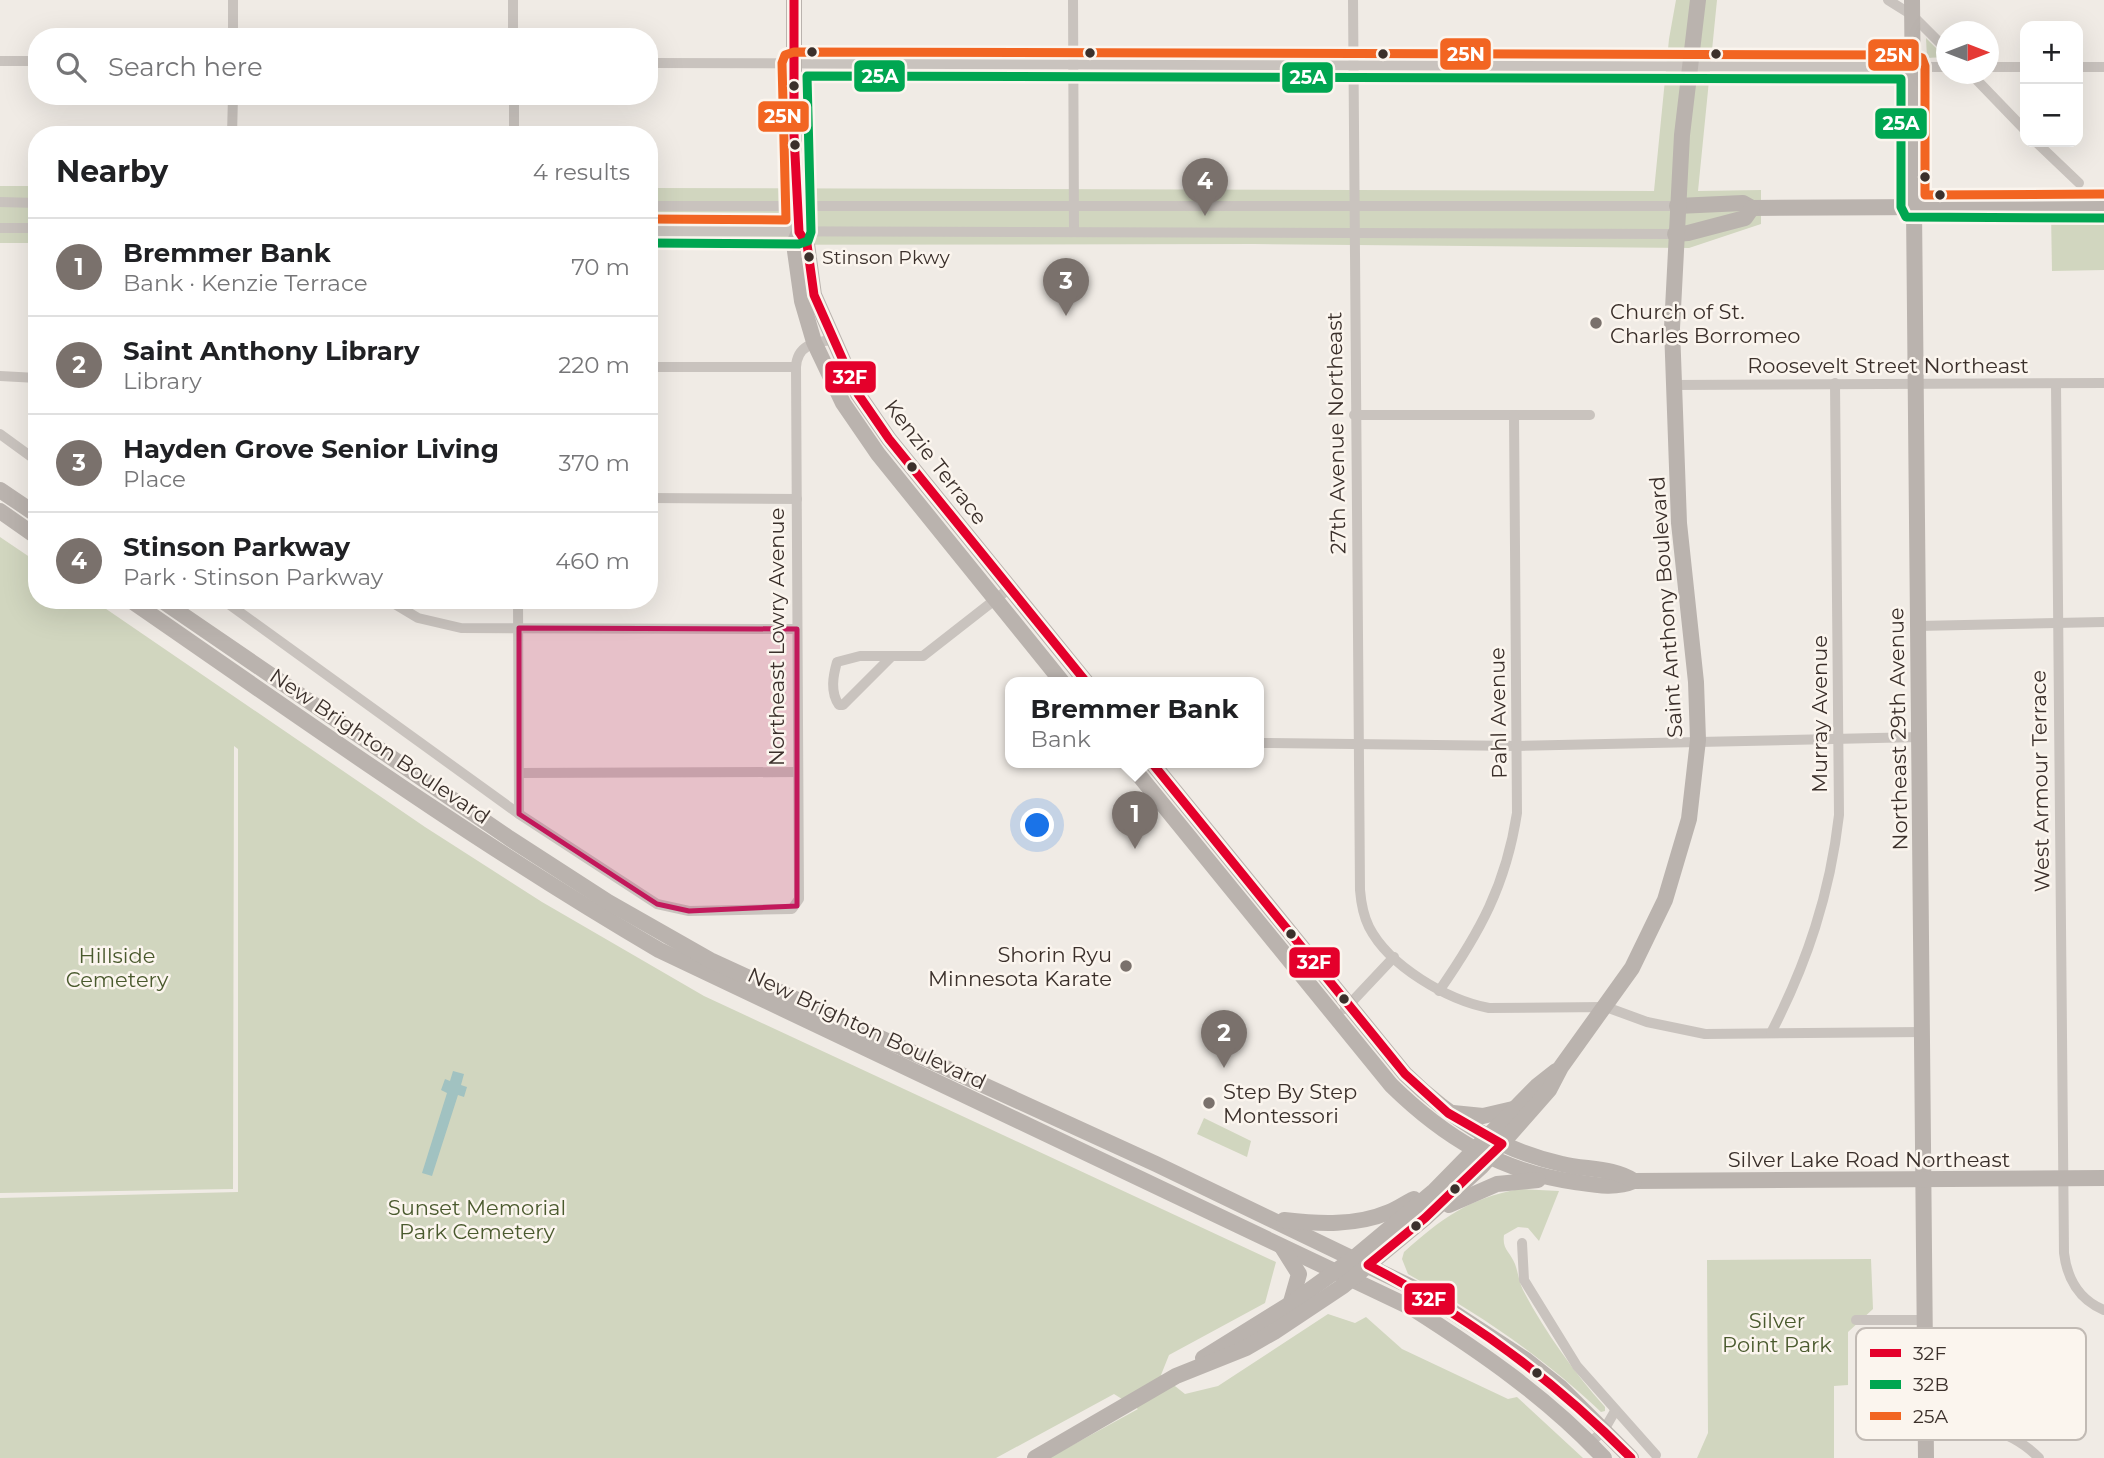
<!DOCTYPE html>
<html lang="en">
<head>
<meta charset="utf-8">
<style>
  :root { --surface:#fff; --page:#f6f6f6; --text:#202124; --muted:#757577; --line:#e0e0e0; --accent:#7a716c }
  body { margin:0; font-family:Montserrat,sans-serif; background:var(--page); color:var(--text) }
  .controls { position:absolute; right:21px; top:21px; display:grid; overflow:hidden; border-radius:14px; box-shadow:0 7px 28px #0002 }
  .controls button { width:63px; height:63px; display:grid; place-items:center; padding:0; border:0; border-bottom:2px solid var(--line); background:var(--surface); color:var(--text); font:35px sans-serif }
  .compass { position:absolute; left:1936px; top:21px; width:63px; height:63px; border-radius:50%; background:var(--surface); box-shadow:0 7px 28px #0002; rotate:90deg }
  .you { position:absolute; left:1038px; top:826px; width:24px; height:24px; margin:-18px; border:5px solid #fff; border-radius:50%; background:#1a73e8; box-shadow:0 0 0 10px #1a73e833 }
  .badge { display:grid; place-items:center; width:46px; height:46px; border-radius:50%; background:var(--accent); color:#fff; font-size:23px; font-weight:700 }
  .pin { position:absolute; translate:-50% -58px; filter:drop-shadow(0 2px 4px #0008) }
  .pin::after { content:''; position:absolute; top:37px; width:24px; height:21px; background:inherit; clip-path:polygon(0 0,100% 0,50% 100%) }
  .popup { position:absolute; left:1005px; top:677px; width:259px; height:91px; box-sizing:border-box; display:grid; place-content:center; border-radius:14px; background:var(--surface); filter:drop-shadow(0 2px 5px #0005); font-size:23px; white-space:nowrap; color:var(--muted) }
  .popup b { font-size:26px; color:var(--text) }
  .popup::after { content:''; position:absolute; left:50%; top:100%; margin-left:-14px; border:14px solid transparent; border-top-color:var(--surface) }
  .list { margin:0; padding:0; list-style:none }
  h2 { display:flex; justify-content:space-between; align-items:center; height:91px; margin:0; padding:0 28px; font-size:30px }
  h2 small { font-size:23px; font-weight:400; color:var(--muted) }
  .list li { display:grid; grid-template-columns:46px 1fr auto; gap:21px; align-items:center; box-sizing:border-box; height:98px; padding:0 28px; border-top:2px solid var(--line) }
  .list b { display:block; font-size:26px; white-space:nowrap }
  .list p { margin:0; font-size:23px; white-space:nowrap; color:var(--muted) }
  .list em { font-size:23px; font-style:normal; color:var(--muted) }
  .icon { flex:none; width:38px; height:38px; fill:none; stroke:currentColor; stroke-width:2; stroke-linecap:round; stroke-linejoin:round }
  .map { position:relative; flex:none; width:2104px; height:1458px; overflow:hidden }
  .search { position:absolute; background:var(--surface); box-shadow:0 7px 28px #0002; left:28px; top:28px; width:630px; height:77px; display:flex; align-items:center; gap:18px; box-sizing:border-box; padding:0 24px; border-radius:28px; color:var(--muted); font-size:26px }
  .panel { position:absolute; background:var(--surface); box-shadow:0 7px 28px #0002; left:28px; top:126px; width:630px; height:483px; border-radius:28px }
  .map>svg:first-child { display:block }
  .green { fill:#d1d6bf }
  .water { fill:#a1c2c1 }
  .lines { fill:none; stroke-linecap:round; stroke-linejoin:round }
  .street { stroke:#c9c3be; stroke-width:10 }
  .secondary { stroke:#bab3ae; stroke-width:16 }
  .bus-1-casing { stroke:#fbf5ee; stroke-width:14 }
  .bus-2-casing { stroke:#fbf5ee; stroke-width:14 }
  .bus-3-casing { stroke:#fbf5ee; stroke-width:14 }
  .bus-1 { stroke:#e4002b; stroke-width:9 }
  .bus-2 { stroke:#00a651; stroke-width:9 }
  .bus-3 { stroke:#f26522; stroke-width:9 }
  .marked { fill:#c2185b; fill-opacity:0.2; stroke:#c2185b; stroke-width:5; stroke-linejoin:round }
  .bus-dot { fill:#3b302b; stroke:#fbf5ee; stroke-width:2.5 }
  .poi-dot { fill:#7a716c; stroke:#fbf5ee; stroke-width:2.5 }
  .labels { text-anchor:middle; dominant-baseline:central; stroke-width:5; stroke-linejoin:round; paint-order:stroke }
  .bus-label { font-size:19px; fill:#3b302b; stroke:#fbf5ee; text-anchor:start }
  .poi-label { font-size:21px; fill:#3b302b; stroke:#fbf5ee; text-anchor:start }
  .street-label { font-size:21px; fill:#3b302b; stroke:#fbf5ee }
  .park-label { font-size:21px; fill:#4a5a2e; stroke:#fbf5ee }
  .key { fill:#fbf5ee; stroke:#c1bab4; stroke-width:2 }
  .key-label { font-size:19px; fill:#3b302b }
  .line-badge { stroke:#fbf5ee; stroke-width:2.5 }
  .badge-label { font-size:19px; text-anchor:middle; font-weight:bold; fill:#fff }
</style>
</head>
<body>
<div class="map">
<svg width="2104" height="1458" viewBox="0 0 2104 1458">
  <rect width="100%" height="100%" fill="#f0ebe5"/>
  <g class="green">
    <path d="M1676 0H1717L1698 191 1761 190V224L1689 248 1254 244 649 245V188L1654 191 1669 39Z"/>
    <path d="M1926 38 1945 57 1927 58Z"/>
    <rect x="0" y="186" width="37" height="57"/>
    <path d="M2104 212V270L2052 271 2051 213Z"/>
    <path d="M0 537 37 562V600H93L425 827 542 902 704 996 1276 1262 1265 1303 1169 1355 1161 1375 1185 1394 1218 1386 1328 1314 1355 1323 1366 1317 1402 1349 1508 1399 1517 1397 1583 1458H1049L1138 1409 1114 1394 996 1458H0V1198L238 1192V749L234 746 233 1189 0 1193Z"/>
    <path d="M1204 1118 1251 1141 1247 1157 1197 1134Z"/>
    <path d="M1519 1189 1559 1191 1539 1241 1528 1228 1518 1227 1504 1235C1502 1250 1510 1251 1515 1264 1518 1272 1519 1282 1523 1290 1545 1332 1574 1372 1605 1407V1411L1601 1412C1542 1356 1479 1314 1408 1274L1402 1259 1404 1252C1442 1218 1468 1199 1519 1189Z"/>
    <path d="M1871 1259 1873 1309 1848 1332V1385L1834 1386V1458H1697L1708 1433 1707 1260Z"/>
  </g>
  <path class="water" d="M453 1071 464 1074 461 1085 467 1087 464 1097 458 1095 432 1176 422 1173 447 1093 441 1090 445 1079 450 1081Z"/>
  <g class="lines">
    <g class="street">
      <path d="M233 0V37"/>
      <path d="M1073 0 1074 232"/>
      <path d="M1353 0 1360 890C1361 902 1363 915 1369 927 1389 966 1447 1000 1489 1008L1606 1007 1647 1022 1705 1034 1923 1032"/>
      <path d="M1888 0 1912 15 1946 49"/>
      <path d="M513 37V0"/>
      <path d="M0 61H37"/>
      <path d="M649 63 1946 67"/>
      <path d="M1988 67H2025"/>
      <path d="M2078 67H2104"/>
      <path d="M1971 74 2025 130"/>
      <path d="M514 96V135"/>
      <path d="M232 135 233 96"/>
      <path d="M2036 142 2079 183"/>
      <path d="M0 202 37 203"/>
      <path d="M649 206H1677"/>
      <path d="M0 228H37"/>
      <path d="M649 231 1675 234"/>
      <path d="M649 367H796C797 346 813 342 832 340"/>
      <path d="M0 376 37 378"/>
      <path d="M2056 384 2064 1253C2067 1278 2079 1300 2104 1310"/>
      <path d="M1672 385 2104 383"/>
      <path d="M1354 415H1590"/>
      <path d="M0 434 37 461"/>
      <path d="M649 498 797 499"/>
      <path d="M223 600 519 814 657 904 689 911 792 909 799 899 796 367"/>
      <path d="M388 600 418 618 461 628 797 629"/>
      <path d="M518 600 519 814"/>
      <path d="M1918 626 2104 622"/>
      <path d="M891 657 843 705H839C830 692 833 676 837 662L860 656H923L1010 588"/>
      <path d="M1263 743 1518 746 1920 737"/>
      <path d="M520 773 798 772"/>
      <path d="M1439 991C1480 932 1506 885 1517 813L1514 415"/>
      <path d="M1345 1009 1394 957"/>
      <path d="M1771 1033C1807 963 1830 894 1839 815L1835 383"/>
      <path d="M1522 1243 1524 1280 1577 1366 1656 1455"/>
      <path d="M1856 1320H1926"/>
      <path d="M1926 1424C1969 1424 2007 1425 2039 1458"/>
      <path d="M1590 1443 1604 1430 1615 1411"/>
    </g>
    <g class="secondary">
      <path d="M794 0V135L799 232 794 244 802 301 814 342 843 403 878 454 1063 683"/>
      <path d="M1912 0 1926 1458"/>
      <path d="M1677 206 1743 203 1752 208 2104 206"/>
      <path d="M799 232 807 244 814 295 858 394 889 439 1087 683"/>
      <path d="M1675 234 1688 233 1745 218 1752 208"/>
      <path d="M0 490 37 515"/>
      <path d="M0 511 37 537"/>
      <path d="M130 600C304 720 476 843 659 950L1412 1308C1481 1352 1548 1398 1604 1458"/>
      <path d="M161 600 509 838 608 902 710 960 1156 1164 1422 1292 1526 1360 1560 1387 1631 1458"/>
      <path d="M1129 763 1391 1085C1444 1137 1501 1172 1575 1182 1595 1185 1616 1189 1634 1181L2104 1178"/>
      <path d="M1152 763 1405 1074C1450 1118 1499 1150 1562 1164 1586 1170 1613 1167 1634 1181"/>
      <path d="M1453 1113 1483 1116 1513 1109"/>
      <path d="M1449 1205 1497 1184 1538 1180"/>
      <path d="M1284 1220C1319 1224 1356 1226 1389 1212 1398 1209 1405 1203 1414 1199"/>
      <path d="M1282 1247 1299 1274 1291 1302"/>
      <path d="M1203 1358 1290 1304 1354 1258 1433 1192 1537 1086 1556 1071"/>
      <path d="M1035 1458 1176 1376 1246 1348 1274 1332 1343 1286 1425 1218 1482 1166 1549 1090 1561 1067 1632 968 1665 900 1689 819 1698 740 1696 682 1679 523 1672 328 1682 135 1698 0"/>
    </g>
    <g class="bus-1-casing">
      <g id="bus-1">
        <path d="M794 0V135L799 232 807 244 814 295 858 394 889 439 1087 683"/>
        <path d="M1152 763 1405 1074 1448 1113 1502 1144 1425 1218 1368 1265C1467 1315 1553 1379 1631 1458"/>
      </g>
    </g>
    <g class="bus-2-casing">
      <path id="bus-2" d="M649 243 799 244 808 241 811 232 807 76 1901 79V207L1906 217 2104 218"/>
    </g>
    <g class="bus-3-casing">
      <path id="bus-3" d="M649 219 786 220 782 63 785 55 794 52 1914 55 1922 58 1925 66V195L2104 194"/>
    </g>
    <use href="#bus-1" class="bus-1"/>
    <use href="#bus-2" class="bus-2"/>
    <use href="#bus-3" class="bus-3"/>
  </g>
  <path class="marked" d="M519 628 797 629V906L689 911 657 904 519 814Z"/>
  <g class="bus-dot">
    <circle cx="812" cy="52" r="6"/>
    <circle cx="1090" cy="53" r="6"/>
    <circle cx="1383" cy="54" r="6"/>
    <circle cx="1716" cy="54" r="6"/>
    <circle cx="794" cy="86" r="6"/>
    <circle cx="795" cy="145" r="6"/>
    <circle cx="1925" cy="177" r="6"/>
    <circle cx="1940" cy="195" r="6"/>
    <circle cx="809" cy="257" r="6"/>
    <circle cx="912" cy="467" r="6"/>
    <circle cx="1291" cy="934" r="6"/>
    <circle cx="1344" cy="999" r="6"/>
    <circle cx="1455" cy="1189" r="6"/>
    <circle cx="1416" cy="1226" r="6"/>
    <circle cx="1537" cy="1373" r="6"/>
  </g>
  <g class="poi-dot">
    <circle cx="1596" cy="323" r="7"/>
    <circle cx="1126" cy="966" r="7"/>
    <circle cx="1209" cy="1103" r="7"/>
  </g>
  <g class="labels">
    <g class="bus-label">
      <text x="822" y="257">Stinson Pkwy</text>
    </g>
    <g class="poi-label">
      <text x="1610" y="311">Church of St.<tspan x="1610" dy="24">Charles Borromeo</tspan></text>
      <text x="1112" y="954" text-anchor="end">Shorin Ryu<tspan x="1112" dy="24">Minnesota Karate</tspan></text>
      <text x="1223" y="1091">Step By Step<tspan x="1223" dy="24">Montessori</tspan></text>
    </g>
    <g class="street-label">
      <text x="1888" y="365">Roosevelt Street Northeast</text>
      <text transform="translate(1336 433) rotate(-91)">27th Avenue Northeast</text>
      <text transform="translate(936 462) rotate(52)">Kenzie Terrace</text>
      <text transform="translate(1666 607) rotate(-94)">Saint Anthony Boulevard</text>
      <text transform="translate(776 637) rotate(-90)">Northeast Lowry Avenue</text>
      <text transform="translate(1498 713) rotate(-91)">Pahl Avenue</text>
      <text transform="translate(1819 714) rotate(-90)">Murray Avenue</text>
      <text transform="translate(1898 729) rotate(-91)">Northeast 29th Avenue</text>
      <text transform="translate(380 746) rotate(34)">New Brighton Boulevard</text>
      <text transform="translate(2040 781) rotate(-91)">West Armour Terrace</text>
      <text transform="translate(867 1028) rotate(25)">New Brighton Boulevard</text>
      <text x="1869" y="1159">Silver Lake Road Northeast</text>
    </g>
    <g class="park-label">
      <text x="117" y="955">Hillside<tspan x="117" dy="24">Cemetery</tspan></text>
      <text x="477" y="1207">Sunset Memorial<tspan x="477" dy="24">Park Cemetery</tspan></text>
      <text x="1777" y="1320">Silver<tspan x="1777" dy="24">Point Park</tspan></text>
    </g>
  </g>
  <rect x="1856" y="1328" width="230" height="112" rx="10" class="key"/>
  <rect x="1870" y="1349" width="31" height="8" fill="#e4002b"/>
  <rect x="1870" y="1380" width="31" height="9" fill="#00a651"/>
  <rect x="1870" y="1412" width="31" height="8" fill="#f26522"/>
  <g class="key-label">
    <text x="1913" y="1360">32F</text>
    <text x="1913" y="1391">32B</text>
    <text x="1913" y="1423">25A</text>
  </g>
  <g class="line-badge">
    <rect x="1439" y="37" width="53" height="34" rx="7" fill="#f26522"/>
    <rect x="1867" y="38" width="53" height="34" rx="7" fill="#f26522"/>
    <rect x="853" y="59" width="53" height="34" rx="7" fill="#00a651"/>
    <rect x="1281" y="61" width="53" height="33" rx="7" fill="#00a651"/>
    <rect x="757" y="100" width="53" height="33" rx="7" fill="#f26522"/>
    <rect x="1874" y="107" width="54" height="33" rx="7" fill="#00a651"/>
    <rect x="824" y="360" width="53" height="34" rx="7" fill="#e4002b"/>
    <rect x="1288" y="946" width="53" height="33" rx="7" fill="#e4002b"/>
    <rect x="1403" y="1282" width="53" height="34" rx="7" fill="#e4002b"/>
  </g>
  <g class="badge-label">
    <text x="1466" y="61">25N</text>
    <text x="1894" y="62">25N</text>
    <text x="880" y="83">25A</text>
    <text x="1308" y="84">25A</text>
    <text x="783" y="123">25N</text>
    <text x="1901" y="130">25A</text>
    <text x="850" y="384">32F</text>
    <text x="1314" y="969">32F</text>
    <text x="1429" y="1306">32F</text>
  </g>
</svg>
<div class="controls">
<button>+</button>
<button>−</button>
</div>
<svg class="compass" viewBox="-18 -18 36 36"><path d="M0-13l5 13h-10z" fill="#e53935"/><path d="M0 13l5-13h-10z" fill="#757577"/></svg>
<div class="you"></div>
<div class="pin badge" style="left:1135px;top:849px">1</div>
<div class="popup"><b>Bremmer Bank</b>Bank</div>
<div class="pin badge" style="left:1224px;top:1068px">2</div>
<div class="pin badge" style="left:1066px;top:316px">3</div>
<div class="pin badge" style="left:1205px;top:216px">4</div>
<div class="search"><svg class="icon" aria-label="search" viewBox="0 0 24 24"><circle cx="10" cy="10" r="6"/><path d="M15 15l6 6"/></svg>Search here</div>
<section class="panel">
<h2>Nearby<small>4 results</small></h2>
<ul class="list">
<li><span class="badge">1</span><div><b>Bremmer Bank</b><p>Bank · Kenzie Terrace</p></div><em>70 m</em></li>
<li><span class="badge">2</span><div><b>Saint Anthony Library</b><p>Library</p></div><em>220 m</em></li>
<li><span class="badge">3</span><div><b>Hayden Grove Senior Living</b><p>Place</p></div><em>370 m</em></li>
<li><span class="badge">4</span><div><b>Stinson Parkway</b><p>Park · Stinson Parkway</p></div><em>460 m</em></li>
</ul>
</section>
</div>
</body>
</html>
